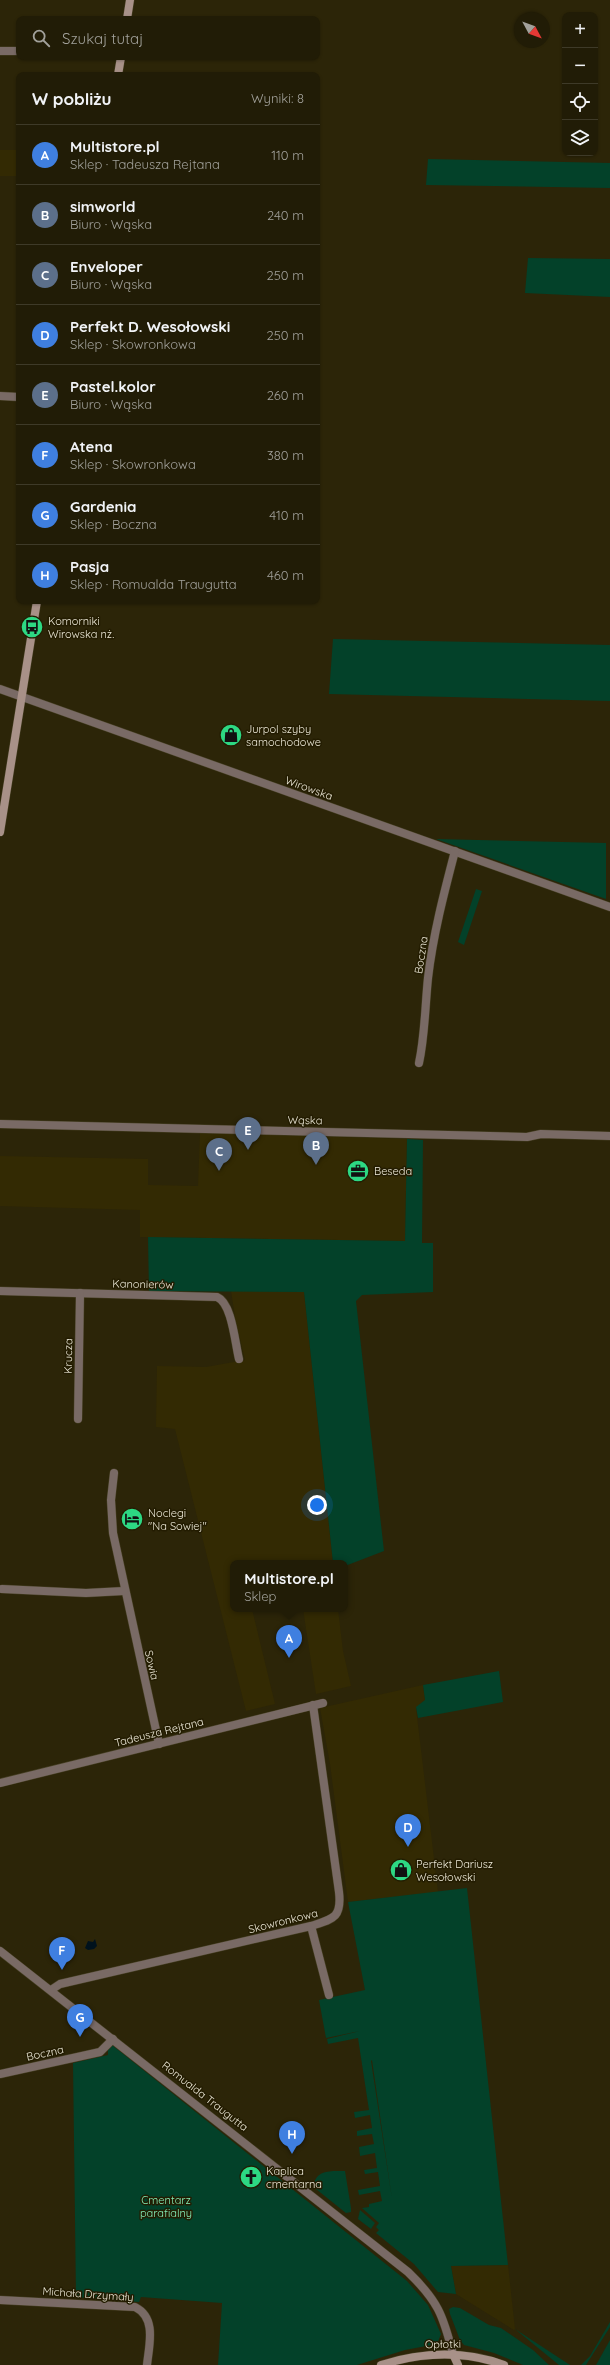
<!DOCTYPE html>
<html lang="pl">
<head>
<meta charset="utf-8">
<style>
  :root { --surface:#211c06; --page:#292510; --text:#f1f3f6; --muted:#a2a19b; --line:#3e3a28; --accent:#2dd883 }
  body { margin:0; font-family:Quicksand,sans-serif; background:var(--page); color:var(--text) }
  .controls { position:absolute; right:12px; top:12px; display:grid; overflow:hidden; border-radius:8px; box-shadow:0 1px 3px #0004 }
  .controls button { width:36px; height:36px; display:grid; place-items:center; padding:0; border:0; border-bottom:1px solid var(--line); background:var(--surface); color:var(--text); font:20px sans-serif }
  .compass { position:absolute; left:514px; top:12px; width:36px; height:36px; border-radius:50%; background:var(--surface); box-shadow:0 1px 3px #0004; rotate:131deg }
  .you { position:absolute; left:317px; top:1505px; width:14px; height:14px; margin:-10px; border:3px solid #fff; border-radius:50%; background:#1a73e8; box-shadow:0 0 0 6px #1a73e833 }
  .badge { display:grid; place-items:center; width:26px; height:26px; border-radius:50%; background:var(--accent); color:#fff; font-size:13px; font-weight:700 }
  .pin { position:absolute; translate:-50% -33px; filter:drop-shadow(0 1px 2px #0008) }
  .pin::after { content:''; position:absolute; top:21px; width:14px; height:12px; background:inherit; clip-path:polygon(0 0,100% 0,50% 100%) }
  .popup { position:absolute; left:230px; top:1560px; width:118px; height:52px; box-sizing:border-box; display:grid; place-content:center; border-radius:8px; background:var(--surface); filter:drop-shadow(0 1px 3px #0005); font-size:13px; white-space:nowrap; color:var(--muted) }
  .popup b { font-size:15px; color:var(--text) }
  .popup::after { content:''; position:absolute; left:50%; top:100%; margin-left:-8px; border:8px solid transparent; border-top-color:var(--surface) }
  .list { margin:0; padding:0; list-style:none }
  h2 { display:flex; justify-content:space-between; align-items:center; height:52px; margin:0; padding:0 16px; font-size:17px }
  h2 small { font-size:13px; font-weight:400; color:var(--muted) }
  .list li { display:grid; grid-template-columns:26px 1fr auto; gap:12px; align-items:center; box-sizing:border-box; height:60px; padding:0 16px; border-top:1px solid var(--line) }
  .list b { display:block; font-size:15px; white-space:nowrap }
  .list p { margin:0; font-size:13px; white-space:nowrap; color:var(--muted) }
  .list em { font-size:13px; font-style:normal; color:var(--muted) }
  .icon { flex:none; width:22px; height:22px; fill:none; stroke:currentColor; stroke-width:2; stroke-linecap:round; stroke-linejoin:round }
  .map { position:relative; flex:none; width:610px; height:2365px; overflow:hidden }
  .search { position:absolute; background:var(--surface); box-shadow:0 1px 3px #0004; left:16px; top:16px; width:304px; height:44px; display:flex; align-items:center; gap:10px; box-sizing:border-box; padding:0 14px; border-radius:8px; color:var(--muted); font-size:15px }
  .panel { position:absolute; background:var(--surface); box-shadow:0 1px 3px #0004; left:16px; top:72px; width:304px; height:532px; border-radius:8px }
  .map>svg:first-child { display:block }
  .built { fill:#332a03 }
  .green { fill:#034129; fill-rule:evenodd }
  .water { fill:#00121d }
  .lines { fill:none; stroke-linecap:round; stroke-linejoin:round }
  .street-casing { stroke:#474025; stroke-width:9 }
  .secondary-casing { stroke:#474025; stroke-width:9 }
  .street { stroke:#796a65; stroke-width:8 }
  .secondary { stroke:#a89188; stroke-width:8 }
  .labels { text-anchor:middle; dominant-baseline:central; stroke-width:3; stroke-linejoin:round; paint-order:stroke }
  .poi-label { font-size:11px; fill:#ede9d8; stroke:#231c01; text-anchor:start }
  .street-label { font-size:11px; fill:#ede9d8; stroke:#231c01 }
  .park-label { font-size:11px; fill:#83efb9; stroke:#231c01 }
</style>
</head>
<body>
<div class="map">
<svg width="610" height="2365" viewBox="0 0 610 2365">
  <rect width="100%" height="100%" fill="#2c2508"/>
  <g class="built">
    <rect x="0" y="150" width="19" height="26"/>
    <path d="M200 1133 407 1139 405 1241 140 1237V1210L0 1206V1156L148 1159V1185L198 1186Z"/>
    <path d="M231 1291H304L333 1563H233V1609H252L275 1704 246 1711 175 1429 156 1427 157 1366 206 1367 245 1360 235 1317Z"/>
    <path d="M303 1609H338L343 1651 351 1686 316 1694Z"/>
    <path d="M423 1685 425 1700 416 1708 438 1892 348 1902 330 1764 320 1708Z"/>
    <path d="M508 2265 515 2329 514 2330 456 2294 451 2266Z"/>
  </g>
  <g class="green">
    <path d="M428 159 610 163V188L426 185Z"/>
    <path d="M528 258 610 259V297L525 293Z"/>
    <path d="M333 639 610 645V701L329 694Z"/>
    <path d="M436 839 606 843V899Z"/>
    <path d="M476 889 482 891 464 945 458 942Z"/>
    <path d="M407 1139 423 1140 422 1243H433V1292L362 1295 356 1301 384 1551 345 1566V1563H333L304 1292 149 1291 148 1237 405 1241Z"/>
    <path d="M499 1671 503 1702 418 1718 416 1707 425 1700 423 1685Z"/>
    <path d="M467 1888 508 2265 451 2266 456 2294 438 2292 414 2264 376 2233 379 2230 376 2227 379 2223 362 2208 369 2207V2204L382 2201 380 2191 359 2195 358 2190 380 2186 378 2172 365 2174 364 2170 377 2168 375 2153 360 2156 359 2147 374 2144 372 2134 357 2136V2131L372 2128 370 2115 355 2118 354 2112 369 2110 358 2038 328 2044 327 2039 360 2031 326 2038 319 2000 365 1990 348 1902ZM372 2060 392 2199 371 2061Z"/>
    <path d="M112 2045 407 2281 428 2305 441 2334 437 2344 405 2350 357 2365H218L222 2303 141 2297 139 2302 76 2297 73 2063 108 2055V2050Z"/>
    <path d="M345 2171 351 2208V2212L346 2213 316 2189 314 2184C317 2169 333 2171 345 2171Z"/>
    <path d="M360 2210 375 2223 371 2229 358 2219Z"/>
    <path d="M453 2307 460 2308 489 2325 501 2328 533 2350 549 2365H523L494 2353 464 2345 460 2340 450 2314 449 2309Z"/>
    <path d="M610 2322V2327L586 2365H581L590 2356Z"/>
    <path d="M515 2329 570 2365H559Z"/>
    <path d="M610 2340V2365H596Z"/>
  </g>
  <path class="water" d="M95 1939 97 1946 94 1949 88 1950 85 1948 88 1941 93 1942Z"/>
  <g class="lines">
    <g class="street-casing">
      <g id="street">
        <path d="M0 51H19"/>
        <path d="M0 396 19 397"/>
        <path d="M0 689 610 907"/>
        <path d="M419 1063C425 1035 425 1007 428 978 433 935 444 893 455 851"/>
        <path d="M0 1124 527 1137 541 1134 610 1136"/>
        <path d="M0 1291 217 1297C232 1303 235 1343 239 1359"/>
        <path d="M78 1419 80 1293"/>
        <path d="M114 1473 111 1500 113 1533 159 1744"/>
        <path d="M2 1589 86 1593 124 1591"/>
        <path d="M0 1783 323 1703"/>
        <path d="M311 1926 329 1995"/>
        <path d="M0 1951 408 2272C438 2301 443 2315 453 2354"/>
        <path d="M51 1990 60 1984 311 1926C333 1919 342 1918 339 1892L313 1705"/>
        <path d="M0 2074 100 2052 113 2039"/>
        <path d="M0 2300 135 2307C157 2318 149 2345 147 2365"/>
      </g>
    </g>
    <g class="secondary-casing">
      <g id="secondary">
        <path d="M127 19 130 0"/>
        <path d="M118 75 121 57"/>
        <path d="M0 832 37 601"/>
        <path d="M453 2354 458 2365"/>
        <path d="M381 2365C422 2352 463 2350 504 2365"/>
      </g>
    </g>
    <use href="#street" class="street"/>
    <use href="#secondary" class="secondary"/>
  </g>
  <defs>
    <g id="bus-disc" transform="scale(1.15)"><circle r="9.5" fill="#2dd883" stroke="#231c01"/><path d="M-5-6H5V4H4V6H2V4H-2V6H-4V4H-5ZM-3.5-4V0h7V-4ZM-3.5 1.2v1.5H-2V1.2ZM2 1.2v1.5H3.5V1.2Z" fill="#111"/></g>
    <g id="shop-disc" transform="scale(1.15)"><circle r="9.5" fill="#2dd883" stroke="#231c01"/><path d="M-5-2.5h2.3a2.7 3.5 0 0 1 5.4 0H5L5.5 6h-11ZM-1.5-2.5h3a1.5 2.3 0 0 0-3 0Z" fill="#111"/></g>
    <g id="office-disc" transform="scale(1.15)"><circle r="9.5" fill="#2dd883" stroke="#231c01"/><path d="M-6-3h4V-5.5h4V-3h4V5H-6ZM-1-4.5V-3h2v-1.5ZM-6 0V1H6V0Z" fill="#111"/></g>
    <g id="hotel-disc" transform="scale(1.15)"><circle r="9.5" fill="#2dd883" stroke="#231c01"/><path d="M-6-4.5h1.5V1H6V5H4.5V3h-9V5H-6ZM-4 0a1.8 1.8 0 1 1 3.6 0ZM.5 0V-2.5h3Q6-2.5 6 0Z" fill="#111"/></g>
    <g id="church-disc" transform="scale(1.15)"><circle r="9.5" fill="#2dd883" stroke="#231c01"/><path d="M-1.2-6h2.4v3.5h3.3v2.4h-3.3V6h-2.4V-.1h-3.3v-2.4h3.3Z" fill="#111"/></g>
  </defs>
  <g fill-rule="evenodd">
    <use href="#bus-disc" x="32" y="627"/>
    <use href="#shop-disc" x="231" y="735"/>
    <use href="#office-disc" x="358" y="1171"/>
    <use href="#hotel-disc" x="132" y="1519"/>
    <use href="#shop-disc" x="401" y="1870"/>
    <use href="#church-disc" x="251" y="2177"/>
  </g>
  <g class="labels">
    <g class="poi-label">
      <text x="48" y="621">Komorniki<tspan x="48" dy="13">Wirowska nż.</tspan></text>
      <text x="246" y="729">Jurpol szyby<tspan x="246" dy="13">samochodowe</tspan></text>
      <text x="374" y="1171">Beseda</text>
      <text x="148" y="1513">Noclegi<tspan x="148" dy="13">"Na Sowiej"</tspan></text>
      <text x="416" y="1864">Perfekt Dariusz<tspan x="416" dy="13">Wesołowski</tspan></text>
      <text x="266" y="2171">Kaplica<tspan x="266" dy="13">cmentarna</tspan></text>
    </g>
    <g class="street-label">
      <text transform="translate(309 788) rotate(20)">Wirowska</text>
      <text transform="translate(421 955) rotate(-81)">Boczna</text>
      <text transform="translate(305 1120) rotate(1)">Wąska</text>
      <text transform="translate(143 1284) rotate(1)">Kanonierów</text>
      <text transform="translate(68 1356) rotate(-89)">Krucza</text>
      <text transform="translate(152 1665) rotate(77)">Sowia</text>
      <text transform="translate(159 1732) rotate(-14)">Tadeusza Rejtana</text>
      <text transform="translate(283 1921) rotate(-14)">Skowronkowa</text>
      <text transform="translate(45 2053) rotate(-12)">Boczna</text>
      <text transform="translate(205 2096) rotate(38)">Romualda Traugutta</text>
      <text transform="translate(88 2294) rotate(4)">Michała Drzymały</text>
      <text transform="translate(443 2344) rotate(-1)">Opłotki</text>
    </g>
    <g class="park-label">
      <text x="166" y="2200">Cmentarz<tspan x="166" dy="13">parafialny</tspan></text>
    </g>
  </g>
</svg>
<div class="controls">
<button>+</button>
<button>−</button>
<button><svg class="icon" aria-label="locate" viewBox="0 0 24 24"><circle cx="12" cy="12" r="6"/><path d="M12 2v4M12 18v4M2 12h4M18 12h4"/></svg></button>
<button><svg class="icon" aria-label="layers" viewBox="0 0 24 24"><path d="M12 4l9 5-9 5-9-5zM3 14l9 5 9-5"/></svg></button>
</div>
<svg class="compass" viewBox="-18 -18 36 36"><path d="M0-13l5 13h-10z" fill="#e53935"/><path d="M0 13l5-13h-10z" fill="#a2a19b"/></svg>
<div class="you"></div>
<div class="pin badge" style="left:289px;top:1658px;background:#3f7fe0">A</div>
<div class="popup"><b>Multistore.pl</b>Sklep</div>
<div class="pin badge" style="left:316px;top:1165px;background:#5c6f8a">B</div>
<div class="pin badge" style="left:219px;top:1171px;background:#5c6f8a">C</div>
<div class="pin badge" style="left:408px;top:1847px;background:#3f7fe0">D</div>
<div class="pin badge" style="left:248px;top:1150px;background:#5c6f8a">E</div>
<div class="pin badge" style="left:62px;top:1970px;background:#3f7fe0">F</div>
<div class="pin badge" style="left:80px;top:2037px;background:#3f7fe0">G</div>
<div class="pin badge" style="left:292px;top:2154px;background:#3f7fe0">H</div>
<div class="search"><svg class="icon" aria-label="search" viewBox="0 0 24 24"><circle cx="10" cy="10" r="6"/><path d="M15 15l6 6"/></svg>Szukaj tutaj</div>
<section class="panel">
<h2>W pobliżu<small>Wyniki: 8</small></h2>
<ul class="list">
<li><span class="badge" style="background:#3f7fe0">A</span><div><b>Multistore.pl</b><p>Sklep · Tadeusza Rejtana</p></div><em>110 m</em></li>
<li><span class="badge" style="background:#5c6f8a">B</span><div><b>simworld</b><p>Biuro · Wąska</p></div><em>240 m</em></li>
<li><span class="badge" style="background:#5c6f8a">C</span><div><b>Enveloper</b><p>Biuro · Wąska</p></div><em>250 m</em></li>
<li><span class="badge" style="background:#3f7fe0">D</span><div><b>Perfekt D. Wesołowski</b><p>Sklep · Skowronkowa</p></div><em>250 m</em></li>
<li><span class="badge" style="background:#5c6f8a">E</span><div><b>Pastel.kolor</b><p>Biuro · Wąska</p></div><em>260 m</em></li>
<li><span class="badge" style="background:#3f7fe0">F</span><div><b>Atena</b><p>Sklep · Skowronkowa</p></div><em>380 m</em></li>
<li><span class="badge" style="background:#3f7fe0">G</span><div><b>Gardenia</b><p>Sklep · Boczna</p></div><em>410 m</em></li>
<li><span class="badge" style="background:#3f7fe0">H</span><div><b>Pasja</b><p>Sklep · Romualda Traugutta</p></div><em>460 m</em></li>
</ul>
</section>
</div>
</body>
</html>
